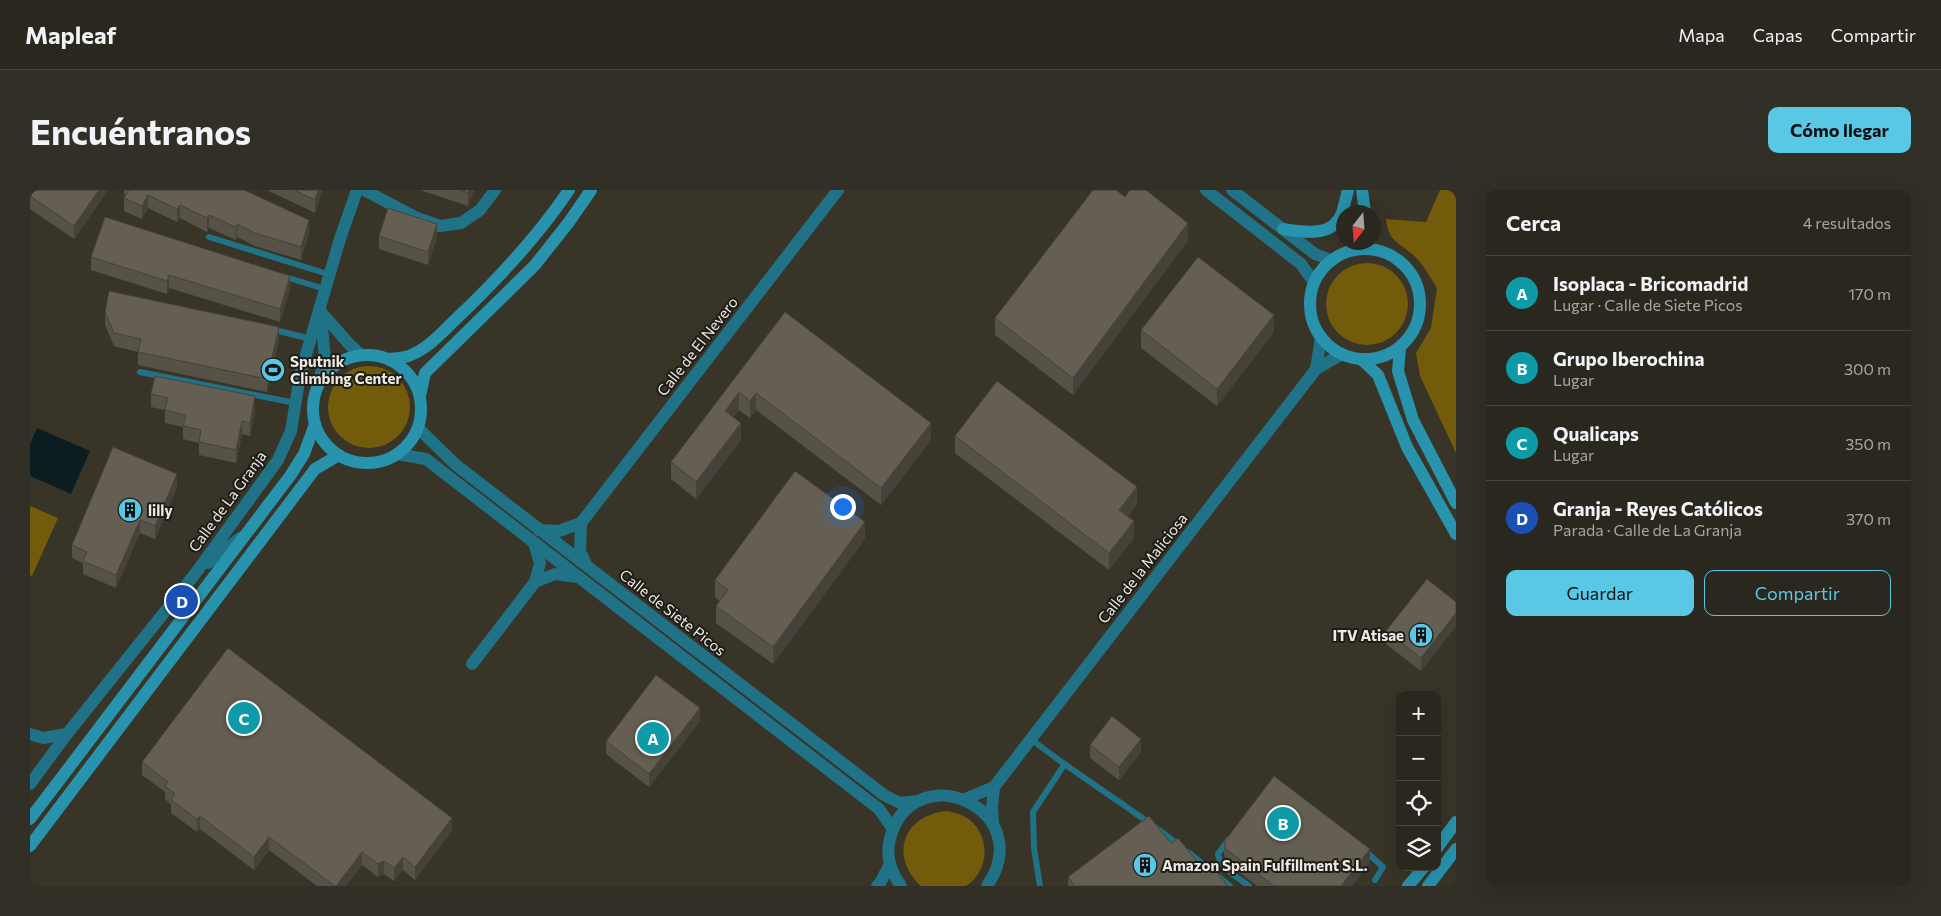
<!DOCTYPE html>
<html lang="es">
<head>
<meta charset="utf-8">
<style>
  :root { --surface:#2a271e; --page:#322f27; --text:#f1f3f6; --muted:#a5a5a4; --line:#46443c; --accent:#59c8e5 }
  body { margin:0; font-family:Commissioner,sans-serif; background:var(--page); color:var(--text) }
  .controls { position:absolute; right:15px; bottom:15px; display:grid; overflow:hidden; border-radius:10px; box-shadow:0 5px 20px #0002 }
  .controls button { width:45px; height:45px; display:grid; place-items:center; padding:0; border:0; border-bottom:1px solid var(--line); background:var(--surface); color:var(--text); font:25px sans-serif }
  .compass { position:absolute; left:1306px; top:15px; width:45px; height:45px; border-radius:50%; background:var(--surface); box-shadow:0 5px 20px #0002; rotate:197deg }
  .you { position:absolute; left:812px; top:316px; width:18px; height:18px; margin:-12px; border:4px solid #fff; border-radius:50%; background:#1a73e8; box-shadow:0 0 0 8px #1a73e833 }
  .badge { display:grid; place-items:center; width:32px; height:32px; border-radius:50%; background:var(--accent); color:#fff; font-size:16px; font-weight:700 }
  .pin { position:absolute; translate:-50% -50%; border:2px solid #fff; box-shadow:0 1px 5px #0006 }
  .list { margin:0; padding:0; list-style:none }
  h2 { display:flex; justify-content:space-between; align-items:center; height:65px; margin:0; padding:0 20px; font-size:21px }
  h2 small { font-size:16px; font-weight:400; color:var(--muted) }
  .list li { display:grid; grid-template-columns:32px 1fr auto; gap:15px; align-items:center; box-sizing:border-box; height:75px; padding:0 20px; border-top:1px solid var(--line) }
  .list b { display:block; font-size:19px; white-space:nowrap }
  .list p { margin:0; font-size:16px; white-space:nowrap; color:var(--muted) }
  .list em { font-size:16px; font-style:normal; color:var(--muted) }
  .actions { display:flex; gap:10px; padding:15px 20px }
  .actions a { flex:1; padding:11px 0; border:1px solid var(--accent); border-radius:10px; text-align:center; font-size:18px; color:var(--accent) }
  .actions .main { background:var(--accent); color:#111 }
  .icon { flex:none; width:28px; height:28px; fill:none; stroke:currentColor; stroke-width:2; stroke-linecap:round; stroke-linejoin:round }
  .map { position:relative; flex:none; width:1426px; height:696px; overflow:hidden; border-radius:10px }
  header { display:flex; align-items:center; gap:30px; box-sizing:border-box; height:70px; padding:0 25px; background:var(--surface); border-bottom:1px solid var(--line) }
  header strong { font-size:24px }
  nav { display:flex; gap:28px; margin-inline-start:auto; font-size:18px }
  .intro { display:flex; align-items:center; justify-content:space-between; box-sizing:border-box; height:120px; padding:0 30px }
  h1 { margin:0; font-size:35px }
  .button { padding:12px 22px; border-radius:10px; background:var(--accent); color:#111; font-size:18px; font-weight:700 }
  main { display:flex; gap:30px; padding:0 30px }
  aside { flex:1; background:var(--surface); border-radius:10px; box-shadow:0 5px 20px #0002 }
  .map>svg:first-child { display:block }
  .green { fill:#725c0b }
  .water { fill:#0c1d22 }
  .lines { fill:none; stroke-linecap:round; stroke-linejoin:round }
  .lane { stroke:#207387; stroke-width:6 }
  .street { stroke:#207387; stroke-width:12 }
  .secondary { stroke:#2793ac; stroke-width:12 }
  .wall { fill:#565247 }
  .shaded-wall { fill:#464239 }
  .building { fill:#645f52; stroke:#464239 }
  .labels { text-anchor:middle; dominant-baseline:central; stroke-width:4; stroke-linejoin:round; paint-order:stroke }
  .street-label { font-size:15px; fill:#edeae3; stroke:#1e1c16 }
  .poi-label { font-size:15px; font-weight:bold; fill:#edeae3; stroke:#1e1c16; text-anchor:start }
</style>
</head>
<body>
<header>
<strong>Mapleaf</strong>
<nav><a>Mapa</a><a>Capas</a><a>Compartir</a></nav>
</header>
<div class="intro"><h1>Encuéntranos</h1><a class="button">Cómo llegar</a></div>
<main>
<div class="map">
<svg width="1426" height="696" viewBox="0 0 1426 696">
  <rect width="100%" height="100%" fill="#383428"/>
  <g class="green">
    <path d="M1410 0H1426V263L1390 186 1386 163 1401 138 1407 98C1401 89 1396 79 1389 71 1375 54 1358 55 1356 29L1396 32Z"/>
    <circle cx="1337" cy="114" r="41"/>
    <circle cx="339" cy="217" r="41"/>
    <path d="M0 316 28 328 2 386 0 385Z"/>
    <path d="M917 621C926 623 935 625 942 632 961 650 958 682 936 696H891C859 666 873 625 917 621Z"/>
  </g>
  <path class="water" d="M7 238 60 261 41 304 0 286V254Z"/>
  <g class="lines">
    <g class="lane">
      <path d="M179 47 301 85"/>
      <path d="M252 86 295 99"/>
      <path d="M241 139 281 149"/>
      <path d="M110 182 265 213"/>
      <path d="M1001 549C1049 587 1102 618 1150 656"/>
      <path d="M1198 650 1188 664C1190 678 1208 688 1219 696"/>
      <path d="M1333 659 1353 677 1345 690"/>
      <path d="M1158 662 1179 679"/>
      <path d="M1189 687 1200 696"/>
      <path d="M1010 696 1004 658 1003 622 1034 575"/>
    </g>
    <g class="street">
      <path d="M334 0 387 28 410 36 431 33 450 20 465 0"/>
      <path d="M1176 0 1271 74 1284 92"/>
      <path d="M1202 0 1285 64 1301 70"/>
      <path d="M290 121 320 155 331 165"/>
      <path d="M1286 179 1291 147"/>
      <path d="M287 197 295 169 291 126"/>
      <path d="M388 238 426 275 854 605 870 613 889 611"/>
      <path d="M367 264 396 269 849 619 863 639"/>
      <path d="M551 333 550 361 556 374"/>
      <path d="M509 340 529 341 551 333 808 0"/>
      <path d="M178 373 210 348"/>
      <path d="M505 392 525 384 548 387"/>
      <path d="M442 474 505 392 510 373 504 353"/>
      <path d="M0 544 13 548 37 544"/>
      <path d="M0 594 37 544 165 384 248 270 261 241 270 185 310 49 327 0"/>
      <path d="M935 609 964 597 1286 179 1312 164"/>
      <path d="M963 634 962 617 964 597"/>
      <path d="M847 696 850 693 860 674"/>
      <path d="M871 696C860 681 855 663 861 645 886 565 1009 620 957 696"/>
    </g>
    <g class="secondary">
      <path d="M1332 0 1335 22"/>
      <path d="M1253 39C1273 42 1303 48 1312 23 1314 16 1316 8 1318 0"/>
      <circle cx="1335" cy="114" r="55"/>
      <path d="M1370 158 1368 181 1383 230 1426 313"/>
      <circle cx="337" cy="219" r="54"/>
      <path d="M358 169C366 168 375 168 381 165 399 158 412 142 426 129 468 89 507 48 539 0"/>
      <path d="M1331 169 1348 185 1377 257 1426 344"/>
      <path d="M390 206 395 183 505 75 539 32 561 0"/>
      <path d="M0 629 260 286 274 264 285 234"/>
      <path d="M0 656 285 279 309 265"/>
      <path d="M1407 658 1426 632"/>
      <path d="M1378 696 1394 677"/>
      <path d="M1398 696 1426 659"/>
    </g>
  </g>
  <g class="wall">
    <path d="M0 0H78L44 49 0 19Z"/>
    <path d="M94 0H214L279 43 271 70 225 56 207 47 206 50 179 38 177 42 150 28 147 32 118 18 112 29 94 21V8L96 6 94 5Z"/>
    <path d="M237 0H292L285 23Z"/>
    <path d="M390 0H444L438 16Z"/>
    <path d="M1095 7 1158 50 1043 205 965 145V128Z"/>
    <path d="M349 46 407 47 398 75 349 59Z"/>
    <path d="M61 67 260 99 250 132 139 98 137 104 61 80Z"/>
    <path d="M75 122 249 150 237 202 108 175V162L84 156 75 135Z"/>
    <path d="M755 122 901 250 851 315 726 220 720 228 709 220 703 227 711 250 666 309 641 289V272Z"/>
    <path d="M1111 140 1244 142 1187 216 1111 158Z"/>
    <path d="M121 204 225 219 220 246 212 244 206 273 169 265V253L153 249V237L135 233V220L121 217Z"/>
    <path d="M925 246 1107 314 1098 326 1104 348 1079 380 925 263Z"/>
    <path d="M147 297 125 349 110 343 86 398 53 384V373L42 368V355Z"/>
    <path d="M835 349 743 474 686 433V416L690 411 685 407V390Z"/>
    <path d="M1426 412V436L1391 481 1356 454V441Z"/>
    <path d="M670 531 619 597 576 564V551Z"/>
    <path d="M1060 555 1111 562 1089 590 1060 568Z"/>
    <path d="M112 572 422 641 385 690 373 680 364 691 354 684 348 687 332 675 316 696H287L239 660 224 680 170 639 167 642 141 623V614L135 609V602L112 585Z"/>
    <path d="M1194 652 1340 672 1322 696H1227L1196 672 1194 665Z"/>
    <path d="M1171 676 1198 696H1038V687Z"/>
  </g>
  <g class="shaded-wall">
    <path d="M69 0H78L44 49V36Z"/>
    <path d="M288 0H292L285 23V10Z"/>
    <path d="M439 0H444L438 16V3Z"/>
    <path d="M118 5V18L112 29V16Z"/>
    <path d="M150 15V28L147 32V19Z"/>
    <path d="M179 25V38L177 42V28Z"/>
    <path d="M279 30V43L271 70V57Z"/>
    <path d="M1158 33V50L1043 205V188Z"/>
    <path d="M207 34V47L206 50V37Z"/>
    <path d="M407 34V47L398 75V62Z"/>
    <path d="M139 85V98L137 104V91Z"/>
    <path d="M260 86V99L250 132V119Z"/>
    <path d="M1244 125V142L1187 216V199Z"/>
    <path d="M249 137V150L237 202V189Z"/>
    <path d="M709 202V220L695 238V221Z"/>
    <path d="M726 203V220L720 228V211Z"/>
    <path d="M225 206V219L220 246V233Z"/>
    <path d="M212 231V244L206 273V260Z"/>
    <path d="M711 233V250L666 309V292Z"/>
    <path d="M901 233V250L851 315V298Z"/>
    <path d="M147 284V297L125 349V336Z"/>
    <path d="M1107 297V314L1089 337V320Z"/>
    <path d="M110 330V343L86 398V385Z"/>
    <path d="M1104 331V348L1079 380V363Z"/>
    <path d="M835 332V349L743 474V457Z"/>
    <path d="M1426 423V436L1391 481V468Z"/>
    <path d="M670 518V531L619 597V584Z"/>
    <path d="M1111 549V562L1089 590V577Z"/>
    <path d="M170 626V639L167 642V629Z"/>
    <path d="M422 628V641L385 690V677Z"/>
    <path d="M239 647V660L224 680V667Z"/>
    <path d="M1340 659V672L1322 696H1311Z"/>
    <path d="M332 662V675L316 696H306Z"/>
    <path d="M373 667V680L364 691V678Z"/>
    <path d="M354 671V684L348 687V674Z"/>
  </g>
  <g class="building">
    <path d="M0 0H69L44 36 0 6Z"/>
    <path d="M99 0H214L279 30 271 57 225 43 207 34 206 37 179 25 177 28 150 15 147 19 118 5 112 16 94 8Z"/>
    <path d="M264 0H288L285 10Z"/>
    <path d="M430 0H439L438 3Z"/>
    <path d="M1063 0H1086L1095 7 1100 0H1116L1158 33 1043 188 965 128Z"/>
    <path d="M358 18 407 34 398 62 349 46Z"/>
    <path d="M75 27 260 86 250 119 139 85 137 91 61 67Z"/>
    <path d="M1168 67 1244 125 1187 199 1111 140Z"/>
    <path d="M79 101 249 137 237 189 108 162 111 149 84 143 75 122Z"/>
    <path d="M755 122 901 233 851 298 726 203 720 211 709 202 695 221 711 233 666 292 641 272Z"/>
    <path d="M125 186 225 206 220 233 212 231 206 260 169 252 171 240 153 236 156 225 135 220 138 208 121 204Z"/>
    <path d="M967 191 1107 297 1089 320 1104 331 1079 363 925 246Z"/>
    <path d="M83 257 147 284 125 336 110 330 86 385 53 371 57 362 42 355Z"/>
    <path d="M765 281 835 332 743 457 686 416 698 400 685 390Z"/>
    <path d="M1397 389 1426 412V423L1391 468 1356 441Z"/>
    <path d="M198 458 422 628 385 677 373 667 364 678 354 671 348 674 332 662 306 696H305L239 647 224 667 170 626 167 629 141 610 145 604 135 596 138 592 112 572Z"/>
    <path d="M626 485 670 518 619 584 576 551Z"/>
    <path d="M1082 526 1111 549 1089 577 1060 555Z"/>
    <path d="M1244 586 1340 659 1311 696H1244L1196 659 1194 652Z"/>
    <path d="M1119 626 1141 653 1148 648 1171 676 1177 671 1182 676 1198 696H1045L1038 687Z"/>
  </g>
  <defs>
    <g id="stadium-disc" transform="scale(1.25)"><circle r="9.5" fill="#59c8e5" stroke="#1e1c16"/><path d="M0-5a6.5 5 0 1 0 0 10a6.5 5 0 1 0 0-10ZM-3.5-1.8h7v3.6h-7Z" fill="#111"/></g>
    <g id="building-disc" transform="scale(1.25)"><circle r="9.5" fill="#59c8e5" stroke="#1e1c16"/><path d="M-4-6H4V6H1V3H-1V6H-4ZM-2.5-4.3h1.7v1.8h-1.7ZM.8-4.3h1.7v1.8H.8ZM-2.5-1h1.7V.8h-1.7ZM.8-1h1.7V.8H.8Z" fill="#111"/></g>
  </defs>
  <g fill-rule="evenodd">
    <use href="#stadium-disc" x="243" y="180"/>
    <use href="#building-disc" x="100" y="320"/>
    <use href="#building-disc" x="1391" y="445"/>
    <use href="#building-disc" x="1115" y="675"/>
  </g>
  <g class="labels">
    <g class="street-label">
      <text transform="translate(667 156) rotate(-52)">Calle de El Nevero</text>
      <text transform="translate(197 311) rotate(-54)">Calle de La Granja</text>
      <text transform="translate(1112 378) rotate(-52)">Calle de la Maliciosa</text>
      <text transform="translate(643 422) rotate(38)">Calle de Siete Picos</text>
    </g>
    <g class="poi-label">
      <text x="260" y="171">Sputnik<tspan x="260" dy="17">Climbing Center</tspan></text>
      <text x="118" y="320">lilly</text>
      <text x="1374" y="445" text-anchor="end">ITV Atisae</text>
      <text x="1132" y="675">Amazon Spain Fulfillment S.L.</text>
    </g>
  </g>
</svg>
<div class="controls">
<button>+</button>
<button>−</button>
<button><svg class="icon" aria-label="locate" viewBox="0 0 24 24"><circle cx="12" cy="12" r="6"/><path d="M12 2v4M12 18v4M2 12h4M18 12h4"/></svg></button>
<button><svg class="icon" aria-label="layers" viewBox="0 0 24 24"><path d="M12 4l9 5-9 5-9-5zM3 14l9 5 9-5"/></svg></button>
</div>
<svg class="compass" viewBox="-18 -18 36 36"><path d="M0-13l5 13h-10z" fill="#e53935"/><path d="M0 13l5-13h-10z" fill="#a5a5a4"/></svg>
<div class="you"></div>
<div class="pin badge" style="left:623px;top:548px;background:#0f9aa8">A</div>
<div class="pin badge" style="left:1253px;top:633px;background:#0f9aa8">B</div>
<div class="pin badge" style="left:214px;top:528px;background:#0f9aa8">C</div>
<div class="pin badge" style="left:152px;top:411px;background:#1a4fb4">D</div>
</div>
<aside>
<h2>Cerca<small>4 resultados</small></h2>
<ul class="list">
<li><span class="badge" style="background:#0f9aa8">A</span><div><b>Isoplaca - Bricomadrid</b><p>Lugar · Calle de Siete Picos</p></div><em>170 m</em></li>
<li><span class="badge" style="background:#0f9aa8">B</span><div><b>Grupo Iberochina</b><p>Lugar</p></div><em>300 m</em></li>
<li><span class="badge" style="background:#0f9aa8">C</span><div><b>Qualicaps</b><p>Lugar</p></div><em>350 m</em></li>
<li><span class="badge" style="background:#1a4fb4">D</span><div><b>Granja - Reyes Católicos</b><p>Parada · Calle de La Granja</p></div><em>370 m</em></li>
</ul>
<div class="actions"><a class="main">Guardar</a><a>Compartir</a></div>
</aside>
</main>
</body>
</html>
